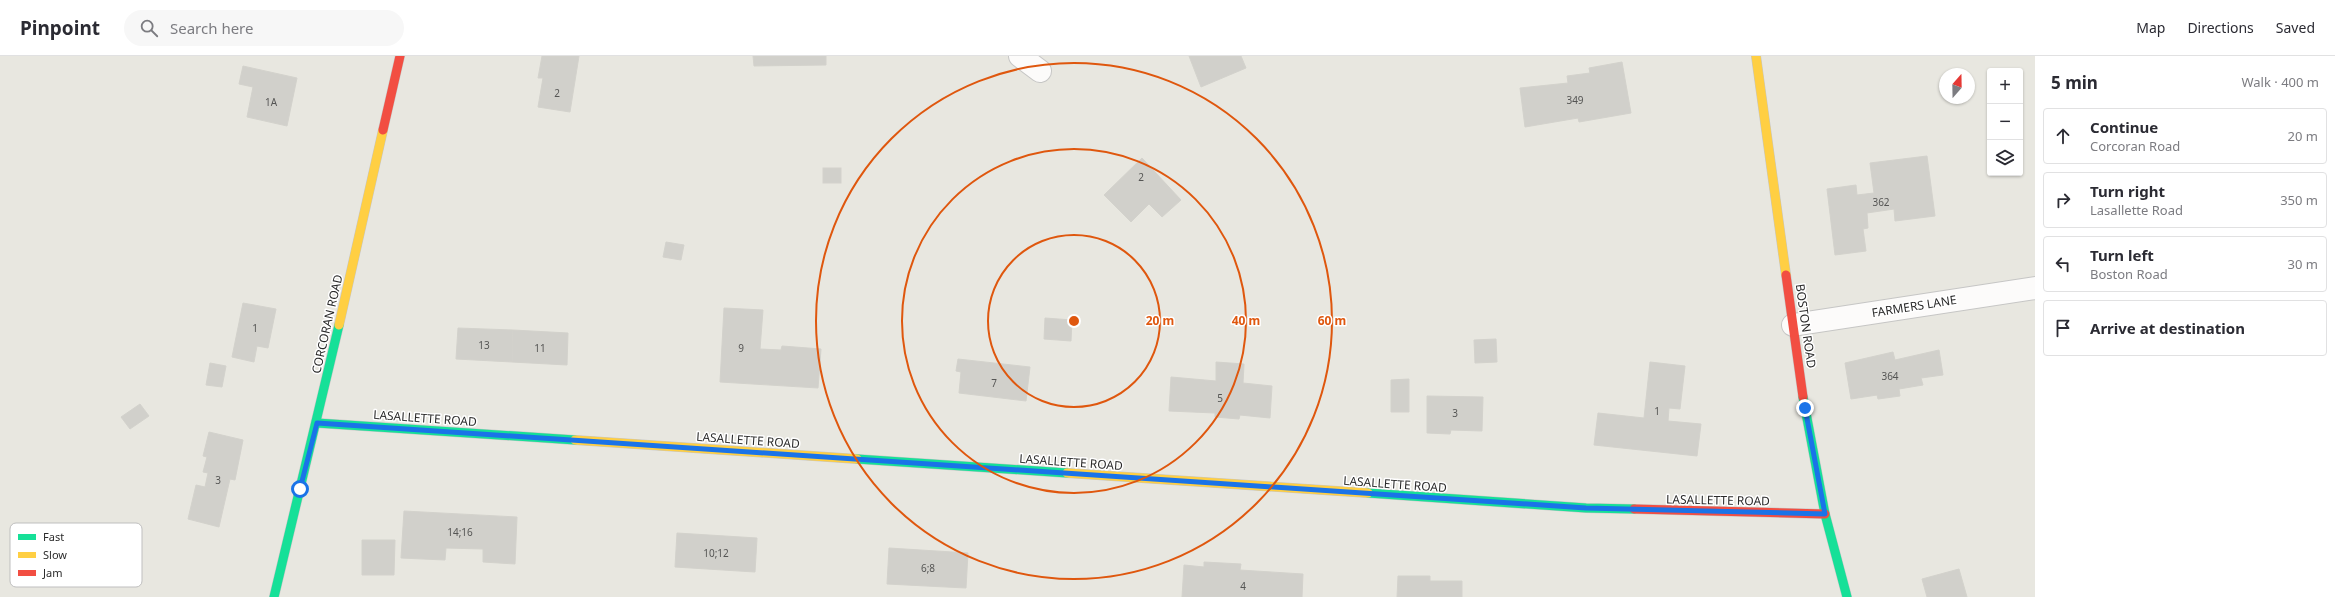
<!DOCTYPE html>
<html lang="en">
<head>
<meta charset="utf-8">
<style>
  :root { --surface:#fff; --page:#f7f7f7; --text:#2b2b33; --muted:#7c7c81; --line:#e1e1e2 }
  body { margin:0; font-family:"Noto Sans",sans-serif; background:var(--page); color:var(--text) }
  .controls { position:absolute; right:12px; top:12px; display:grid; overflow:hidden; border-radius:4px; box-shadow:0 1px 3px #0004 }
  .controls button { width:36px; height:36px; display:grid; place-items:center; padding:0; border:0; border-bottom:1px solid var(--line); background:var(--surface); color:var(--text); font:20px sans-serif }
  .compass { position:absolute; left:1939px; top:12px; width:36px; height:36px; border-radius:50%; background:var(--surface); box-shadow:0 1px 3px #0004; rotate:20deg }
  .stop { position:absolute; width:12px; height:12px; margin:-9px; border:3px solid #1a73e8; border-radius:50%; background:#fff }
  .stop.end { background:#1a73e8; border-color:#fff; box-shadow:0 1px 4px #0008 }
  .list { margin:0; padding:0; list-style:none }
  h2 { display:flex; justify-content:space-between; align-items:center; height:52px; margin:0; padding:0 16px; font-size:17px }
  h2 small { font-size:13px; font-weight:400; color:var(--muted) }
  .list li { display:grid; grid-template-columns:26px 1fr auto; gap:12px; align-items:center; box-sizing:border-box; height:56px; margin:0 8px 8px; padding:0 8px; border:1px solid var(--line); border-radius:4px }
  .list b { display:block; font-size:15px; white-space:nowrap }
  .list p { margin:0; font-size:13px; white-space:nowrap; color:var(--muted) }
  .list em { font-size:13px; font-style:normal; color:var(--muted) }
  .icon { flex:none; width:22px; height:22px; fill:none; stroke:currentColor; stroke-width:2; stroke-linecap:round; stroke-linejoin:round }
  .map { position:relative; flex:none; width:2035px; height:541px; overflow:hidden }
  header { display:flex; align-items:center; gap:24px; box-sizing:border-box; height:56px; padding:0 20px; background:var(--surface); border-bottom:1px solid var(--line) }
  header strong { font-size:19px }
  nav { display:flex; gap:22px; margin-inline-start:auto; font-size:14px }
  .search { width:280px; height:36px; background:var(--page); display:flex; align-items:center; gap:10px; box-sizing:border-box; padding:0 14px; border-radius:22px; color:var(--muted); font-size:15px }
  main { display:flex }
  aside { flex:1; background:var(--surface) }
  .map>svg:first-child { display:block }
  .building { fill:#d1d0cb; stroke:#d3d2cc }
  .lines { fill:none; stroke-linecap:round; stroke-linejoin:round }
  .street-casing { stroke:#c6c6c5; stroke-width:24 }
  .fast-casing { stroke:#c6c6c5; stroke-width:10 }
  .slow-casing { stroke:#c6c6c5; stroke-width:10 }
  .jam-casing { stroke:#c6c6c5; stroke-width:10 }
  .street { stroke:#fcfbfa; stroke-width:22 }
  .fast { stroke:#16e098; stroke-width:9 }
  .slow { stroke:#ffcf43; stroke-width:9 }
  .jam { stroke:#f24e42; stroke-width:9 }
  .route { stroke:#1a73e8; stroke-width:5 }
  .ring { fill:none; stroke:#df570e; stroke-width:2 }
  .labels { text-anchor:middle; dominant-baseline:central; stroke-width:3; stroke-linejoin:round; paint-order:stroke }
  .number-label { font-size:10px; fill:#555554 }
  .street-label { font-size:12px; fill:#2b2b2b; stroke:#fff }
  .key { fill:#fff; stroke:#bfbfbf; stroke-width:1 }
  .key-label { font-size:11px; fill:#2b2b2b }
  .centre { fill:#df570e; stroke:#fff; stroke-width:2 }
  .ring-label { font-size:12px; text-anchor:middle; font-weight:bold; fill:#df570e; stroke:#fff; stroke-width:3; stroke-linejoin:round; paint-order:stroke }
</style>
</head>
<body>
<header>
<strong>Pinpoint</strong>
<div class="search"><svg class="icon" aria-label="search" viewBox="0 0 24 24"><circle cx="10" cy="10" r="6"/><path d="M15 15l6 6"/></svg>Search here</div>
<nav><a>Map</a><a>Directions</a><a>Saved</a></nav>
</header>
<main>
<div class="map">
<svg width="2035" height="541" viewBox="0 0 2035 541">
  <rect width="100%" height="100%" fill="#e8e7e0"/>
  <g class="building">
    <path d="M542 0H579L570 56 538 51 543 22H538Z"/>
    <path d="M753 0H826V9L754 10Z"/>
    <path d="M1189 0H1241L1246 12 1201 31Z"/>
    <path d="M1622 6 1631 57 1579 66 1578 62 1525 71 1520 32 1568 27 1567 20 1590 17 1589 12Z"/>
    <path d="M243 10 297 22 287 70 247 61 253 31 239 28Z"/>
    <path d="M1927 100 1935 160 1895 165 1894 153 1867 157 1868 172 1863 173 1866 195 1835 199 1827 133 1856 129 1857 139 1874 137 1870 107Z"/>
    <path d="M1142 102 1181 144 1162 161 1149 148 1131 166 1104 139Z"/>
    <rect x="823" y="112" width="18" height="15"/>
    <path d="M666 186 684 189 681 204 663 201Z"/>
    <path d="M243 247 276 253 268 292 257 290 254 306 232 301Z"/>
    <path d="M724 252 763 254 760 293 781 294 782 290 821 293 818 332 720 326Z"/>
    <path d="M1045 262 1072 264 1071 285 1044 283Z"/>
    <path d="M458 272 513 274 512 306 456 303Z"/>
    <path d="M513 274 568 277 567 309 512 306Z"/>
    <path d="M1496 283 1497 306 1475 307 1474 284Z"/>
    <path d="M1939 294 1943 319 1921 322 1923 329 1899 333 1900 340 1878 343 1877 339 1851 343 1845 307 1893 296 1895 304Z"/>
    <path d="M958 303 1030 311 1026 345 959 337 961 316 956 315Z"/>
    <path d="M1216 306 1244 308 1243 327 1272 330 1270 362 1240 359 1239 363 1215 361V357L1169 355 1171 321 1216 325Z"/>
    <path d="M1650 306 1685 310 1680 353 1669 352 1668 365 1701 368 1697 400 1594 389 1598 357 1644 362Z"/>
    <path d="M210 307 226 310 222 331 206 329Z"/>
    <path d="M1409 323V356H1391V324Z"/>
    <path d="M1427 340 1483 341 1482 375 1451 374 1450 378 1427 377Z"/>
    <path d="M140 348 149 360 130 373 121 361Z"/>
    <path d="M209 376 243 384 235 424 230 423 219 471 188 463 196 429 205 431 208 417 203 416 207 401 203 400Z"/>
    <path d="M404 455 517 461 515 508 483 506V493L446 492 445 504 401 502Z"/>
    <path d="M677 477 757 482 755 516 675 511Z"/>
    <path d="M362 484H395L394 519H362Z"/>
    <path d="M889 492 968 497 966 532 887 528Z"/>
    <path d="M1204 506 1241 508 1240 514 1303 518 1302 541H1182L1184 509 1204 511Z"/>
    <path d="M1959 513 1967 541H1927L1922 523Z"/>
    <path d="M1398 520H1430V525H1462V541H1397Z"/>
  </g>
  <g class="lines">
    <g class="street-casing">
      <g id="street">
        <path d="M1020 0 1040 15"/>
        <path d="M1793 269 2035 232"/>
      </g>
    </g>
    <g class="fast-casing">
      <g id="fast">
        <path d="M1803 341 1825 458 1847 541"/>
        <path d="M317 367 575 384"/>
        <path d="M857 403 1067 417"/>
        <path d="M1368 437 1586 452 1634 453"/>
        <path d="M274 541 339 269"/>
      </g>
    </g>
    <g class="slow-casing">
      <g id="slow">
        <path d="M1756 0 1786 219"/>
        <path d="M339 269 383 74"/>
        <path d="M575 384 857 403"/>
        <path d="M1067 417 1368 437"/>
      </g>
    </g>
    <g class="jam-casing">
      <g id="jam">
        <path d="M383 74 400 0"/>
        <path d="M1786 219 1803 341"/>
        <path d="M1634 453 1825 458"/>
      </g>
    </g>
    <use href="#street" class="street"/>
    <use href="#fast" class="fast"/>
    <use href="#slow" class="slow"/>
    <use href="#jam" class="jam"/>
  </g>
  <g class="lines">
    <path class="route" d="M300 433 317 367 1586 452 1825 458 1805 352"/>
  </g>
  <g class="ring">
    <circle cx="1074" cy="265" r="86"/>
    <circle cx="1074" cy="265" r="172"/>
    <circle cx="1074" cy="265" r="258"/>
  </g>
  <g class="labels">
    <g class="number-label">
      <text x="557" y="37">2</text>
      <text x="1575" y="44">349</text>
      <text x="271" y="46">1A</text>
      <text x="1141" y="121">2</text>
      <text x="1881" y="146">362</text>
      <text x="255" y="272">1</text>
      <text x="484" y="289">13</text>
      <text x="540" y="292">11</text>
      <text x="741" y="292">9</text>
      <text x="1890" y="320">364</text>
      <text x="994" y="327">7</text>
      <text x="1220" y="342">5</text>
      <text x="1657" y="355">1</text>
      <text x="1455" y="357">3</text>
      <text x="218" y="424">3</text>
      <text x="460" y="476">14;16</text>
      <text x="716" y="497">10;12</text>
      <text x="928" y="512">6;8</text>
      <text x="1243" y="530">4</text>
    </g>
    <g class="street-label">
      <text transform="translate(1914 250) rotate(-9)">FARMERS LANE</text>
      <text transform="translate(327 268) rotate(-77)">CORCORAN ROAD</text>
      <text transform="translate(1806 270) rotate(82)">BOSTON ROAD</text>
      <text transform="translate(425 362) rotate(4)">LASALLETTE ROAD</text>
      <text transform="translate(748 384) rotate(4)">LASALLETTE ROAD</text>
      <text transform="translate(1071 406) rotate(4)">LASALLETTE ROAD</text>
      <text transform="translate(1395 428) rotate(4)">LASALLETTE ROAD</text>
      <text transform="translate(1718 444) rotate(1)">LASALLETTE ROAD</text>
    </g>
  </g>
  <rect x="10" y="467" width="132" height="64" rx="6" class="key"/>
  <rect x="18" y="478" width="18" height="6" fill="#16e098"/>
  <rect x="18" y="496" width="18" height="6" fill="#ffcf43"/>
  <rect x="18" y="514" width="18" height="6" fill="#f24e42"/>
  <g class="key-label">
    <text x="43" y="485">Fast</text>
    <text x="43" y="503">Slow</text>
    <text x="43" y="521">Jam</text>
  </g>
  <circle cx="1074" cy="265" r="6" class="centre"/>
  <g class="ring-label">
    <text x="1160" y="269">20 m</text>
    <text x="1246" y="269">40 m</text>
    <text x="1332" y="269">60 m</text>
  </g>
</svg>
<div class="controls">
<button>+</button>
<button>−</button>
<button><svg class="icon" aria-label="layers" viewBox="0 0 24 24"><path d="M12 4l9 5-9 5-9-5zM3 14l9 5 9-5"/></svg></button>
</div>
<svg class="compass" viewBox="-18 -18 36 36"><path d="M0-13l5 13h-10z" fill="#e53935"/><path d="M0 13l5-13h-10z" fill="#7c7c81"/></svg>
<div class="stop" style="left:300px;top:433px"></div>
<div class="stop end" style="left:1805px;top:352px"></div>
</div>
<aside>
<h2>5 min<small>Walk · 400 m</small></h2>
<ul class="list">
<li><svg class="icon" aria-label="ahead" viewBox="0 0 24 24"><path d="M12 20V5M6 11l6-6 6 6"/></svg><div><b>Continue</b><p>Corcoran Road</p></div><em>20 m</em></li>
<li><svg class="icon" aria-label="right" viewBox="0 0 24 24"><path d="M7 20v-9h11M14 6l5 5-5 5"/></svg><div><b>Turn right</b><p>Lasallette Road</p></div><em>350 m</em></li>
<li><svg class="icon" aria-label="left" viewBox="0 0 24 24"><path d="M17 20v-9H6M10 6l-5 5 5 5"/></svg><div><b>Turn left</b><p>Boston Road</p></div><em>30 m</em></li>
<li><svg class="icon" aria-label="arrive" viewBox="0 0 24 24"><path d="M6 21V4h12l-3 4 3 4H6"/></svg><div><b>Arrive at destination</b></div></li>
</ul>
</aside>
</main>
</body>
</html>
